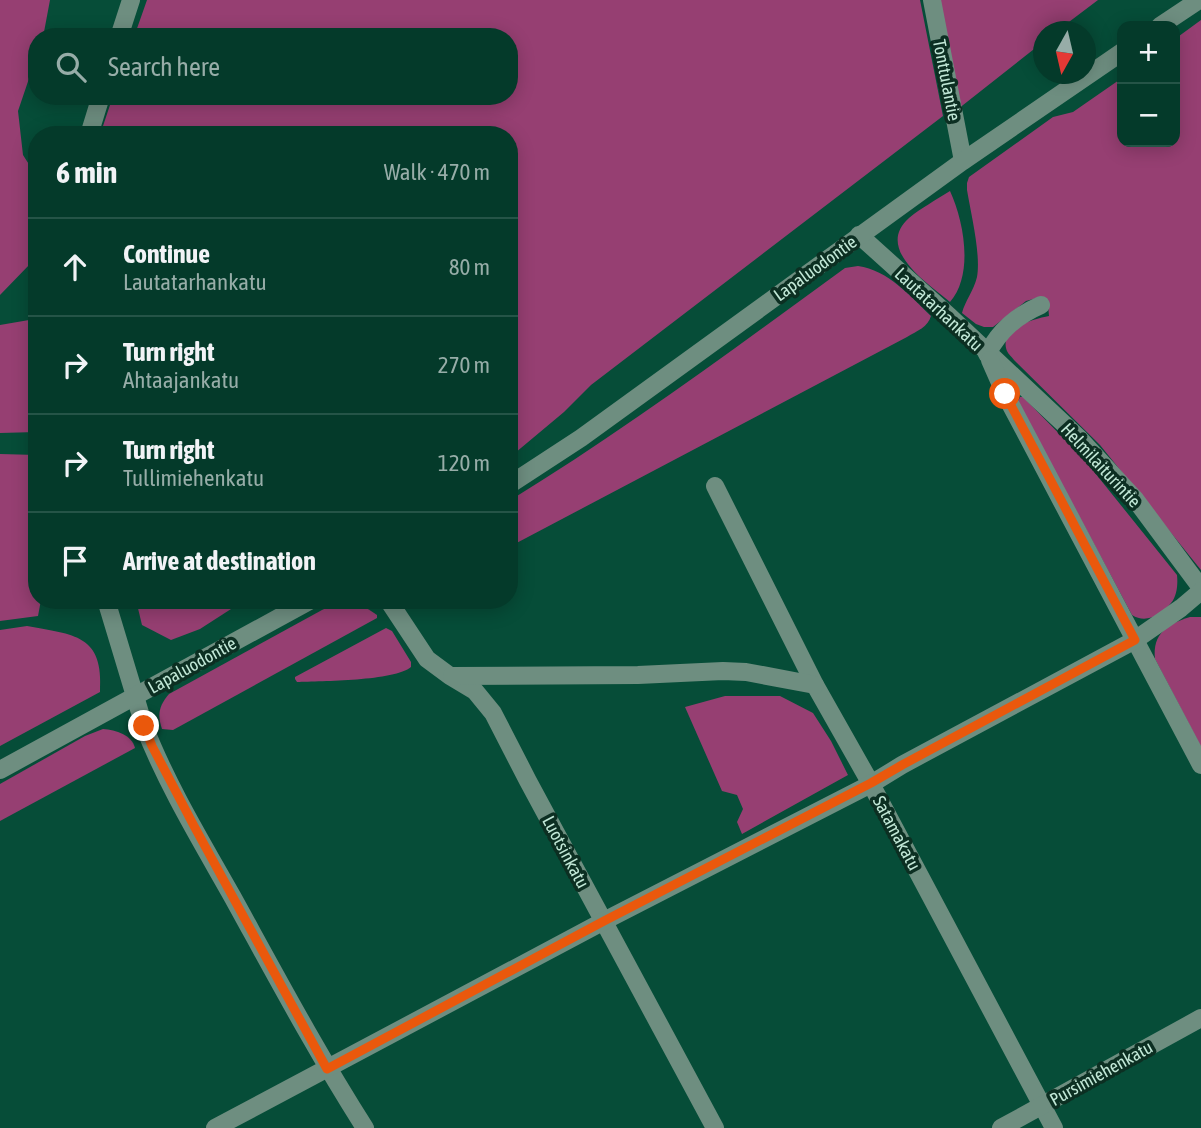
<!DOCTYPE html>
<html lang="en">
<head>
<meta charset="utf-8">
<style>
  :root { --surface:#043a2a; --page:#124536; --text:#f1f3f6; --muted:#97ada8; --line:#255447 }
  body { margin:0; font-family:"Asap Condensed",sans-serif; background:var(--page); color:var(--text) }
  .controls { position:absolute; right:21px; top:21px; display:grid; overflow:hidden; border-radius:14px; box-shadow:0 4px 18px #0003 }
  .controls button { width:63px; height:63px; display:grid; place-items:center; padding:0; border:0; border-bottom:2px solid var(--line); background:var(--surface); color:var(--text); font:35px sans-serif }
  .compass { position:absolute; left:1033px; top:21px; width:63px; height:63px; border-radius:50%; background:var(--surface); box-shadow:0 4px 18px #0003; rotate:188deg }
  .stop { position:absolute; width:21px; height:21px; margin:-16px; border:5px solid #ea580c; border-radius:50%; background:#fff }
  .stop.end { background:#ea580c; border-color:#fff; box-shadow:0 2px 7px #0008 }
  .list { margin:0; padding:0; list-style:none }
  h2 { display:flex; justify-content:space-between; align-items:center; height:91px; margin:0; padding:0 28px; font-size:30px }
  h2 small { font-size:23px; font-weight:400; color:var(--muted) }
  .list li { display:grid; grid-template-columns:46px 1fr auto; gap:21px; align-items:center; box-sizing:border-box; height:98px; padding:0 28px; border-top:2px solid var(--line) }
  .list b { display:block; font-size:26px; white-space:nowrap }
  .list p { margin:0; font-size:23px; white-space:nowrap; color:var(--muted) }
  .list em { font-size:23px; font-style:normal; color:var(--muted) }
  .icon { flex:none; width:38px; height:38px; fill:none; stroke:currentColor; stroke-width:2; stroke-linecap:round; stroke-linejoin:round }
  .map { position:relative; flex:none; width:1201px; height:1128px; overflow:hidden }
  .search { position:absolute; background:var(--surface); box-shadow:0 4px 18px #0003; left:28px; top:28px; width:490px; height:77px; display:flex; align-items:center; gap:18px; box-sizing:border-box; padding:0 24px; border-radius:28px; color:var(--muted); font-size:26px }
  .panel { position:absolute; background:var(--surface); box-shadow:0 4px 18px #0003; left:28px; top:126px; width:490px; height:483px; border-radius:28px }
  .map>svg:first-child { display:block }
  .green { fill:#963f72 }
  .lines { fill:none; stroke-linecap:round; stroke-linejoin:round }
  .minor { stroke:#6e8e80; stroke-width:18 }
  .route { stroke:#ea580c; stroke-width:9 }
  .labels { text-anchor:middle; dominant-baseline:central; stroke-width:7; stroke-linejoin:round; paint-order:stroke }
  .street-label { font-size:18px; fill:#c2e8d7; stroke:#0c2f22 }
</style>
</head>
<body>
<div class="map">
<svg width="1201" height="1128" viewBox="0 0 1201 1128">
  <rect width="100%" height="100%" fill="#064d38"/>
  <g class="green">
    <path d="M0 0H50L44 32 43 37H37V55L18 111 23 155 37 177V233L31 263 0 295Z"/>
    <path d="M147 0H920L943 116 591 385 564 412 509 458V135H100L113 96H509V37H134Z"/>
    <path d="M938 0H1098L1057 31 1044 32 1043 42 958 109Z"/>
    <path d="M1201 20V570L1100 445 1014 360C1012 357 1008 354 1007 351 998 328 1034 319 1049 316L1048 305 1037 298 1026 301 993 327H984L976 324 962 313C965 301 974 290 977 277 981 254 971 214 967 190V183L969 177 1053 117 1073 112 1122 78V142H1175V39Z"/>
    <path d="M950 191C964 221 974 275 950 302 929 284 874 249 909 218 921 208 936 200 950 191Z"/>
    <path d="M858 266C888 270 910 296 931 316 928 327 917 331 907 337L509 547V501C625 430 735 348 845 268Z"/>
    <path d="M29 320 34 380 37 391V432L0 433V325Z"/>
    <path d="M1020 397H1023L1083 458 1177 575C1178 584 1177 596 1171 603 1161 615 1146 624 1132 615L1018 402Z"/>
    <path d="M0 454 37 455V600H41L38 616 0 621Z"/>
    <path d="M136 600H245L200 629 171 640 142 625Z"/>
    <path d="M339 602C355 603 365 606 377 615V618L173 730 162 729C157 714 159 706 169 694L322 610Z"/>
    <path d="M1190 617H1201V747L1155 659C1152 633 1168 624 1190 617Z"/>
    <path d="M27 626C74 635 104 634 100 692L0 746V630Z"/>
    <path d="M386 628 392 631 411 662V667C395 681 321 681 297 682L295 679V677Z"/>
    <path d="M725 696H780L813 713 831 741 848 775 742 834 737 822 743 809 737 795 722 791 685 707Z"/>
    <path d="M103 729C116 730 132 735 135 748L0 821V784L85 736Z"/>
  </g>
  <g class="lines">
    <g class="minor">
      <path d="M932 0 963 161"/>
      <path d="M1160 26 1199 0"/>
      <path d="M119 37 131 0"/>
      <path d="M89 135 101 96"/>
      <path d="M859 235 949 316 1079 438 1135 499 1201 588"/>
      <path d="M987 354C1000 330 1016 316 1041 305"/>
      <path d="M990 360 1005 394 1201 765"/>
      <path d="M509 485 581 438 963 161 1122 52"/>
      <path d="M715 486 815 685 871 784 1054 1128"/>
      <path d="M106 600 144 726C167 785 201 841 232 896 275 974 317 1053 365 1128"/>
      <path d="M388 600 427 659 450 676 475 691 493 713 528 781 715 1128"/>
      <path d="M452 676 638 675 723 671 746 672 815 685"/>
      <path d="M0 770 311 600"/>
      <path d="M215 1128 604 921 871 784 902 765 1135 640 1181 608 1201 591"/>
      <path d="M1001 1128 1201 1018"/>
    </g>
  </g>
  <g class="lines">
    <path class="route" d="M144 726 152 746 194 826 327 1069 604 921 871 783 902 765 1135 640 1005 394"/>
  </g>
  <g class="labels">
    <g class="street-label">
      <text transform="translate(947 80) rotate(79)">Tonttulantie</text>
      <text transform="translate(815 268) rotate(-36)">Lapaluodontie</text>
      <text transform="translate(939 309) rotate(43)">Lautatarhankatu</text>
      <text transform="translate(1101 465) rotate(47)">Helmilaiturintie</text>
      <text transform="translate(192 665) rotate(-29)">Lapaluodontie</text>
      <text transform="translate(897 833) rotate(62)">Satamakatu</text>
      <text transform="translate(566 852) rotate(62)">Luotsinkatu</text>
      <text transform="translate(1101 1073) rotate(-29)">Pursimiehenkatu</text>
    </g>
  </g>
</svg>
<div class="controls">
<button>+</button>
<button>−</button>
</div>
<svg class="compass" viewBox="-18 -18 36 36"><path d="M0-13l5 13h-10z" fill="#e53935"/><path d="M0 13l5-13h-10z" fill="#97ada8"/></svg>
<div class="stop" style="left:1005px;top:394px"></div>
<div class="stop end" style="left:144px;top:726px"></div>
<div class="search"><svg class="icon" aria-label="search" viewBox="0 0 24 24"><circle cx="10" cy="10" r="6"/><path d="M15 15l6 6"/></svg>Search here</div>
<section class="panel">
<h2>6 min<small>Walk · 470 m</small></h2>
<ul class="list">
<li><svg class="icon" aria-label="ahead" viewBox="0 0 24 24"><path d="M12 20V5M6 11l6-6 6 6"/></svg><div><b>Continue</b><p>Lautatarhankatu</p></div><em>80 m</em></li>
<li><svg class="icon" aria-label="right" viewBox="0 0 24 24"><path d="M7 20v-9h11M14 6l5 5-5 5"/></svg><div><b>Turn right</b><p>Ahtaajankatu</p></div><em>270 m</em></li>
<li><svg class="icon" aria-label="right" viewBox="0 0 24 24"><path d="M7 20v-9h11M14 6l5 5-5 5"/></svg><div><b>Turn right</b><p>Tullimiehenkatu</p></div><em>120 m</em></li>
<li><svg class="icon" aria-label="arrive" viewBox="0 0 24 24"><path d="M6 21V4h12l-3 4 3 4H6"/></svg><div><b>Arrive at destination</b></div></li>
</ul>
</section>
</div>
</body>
</html>
